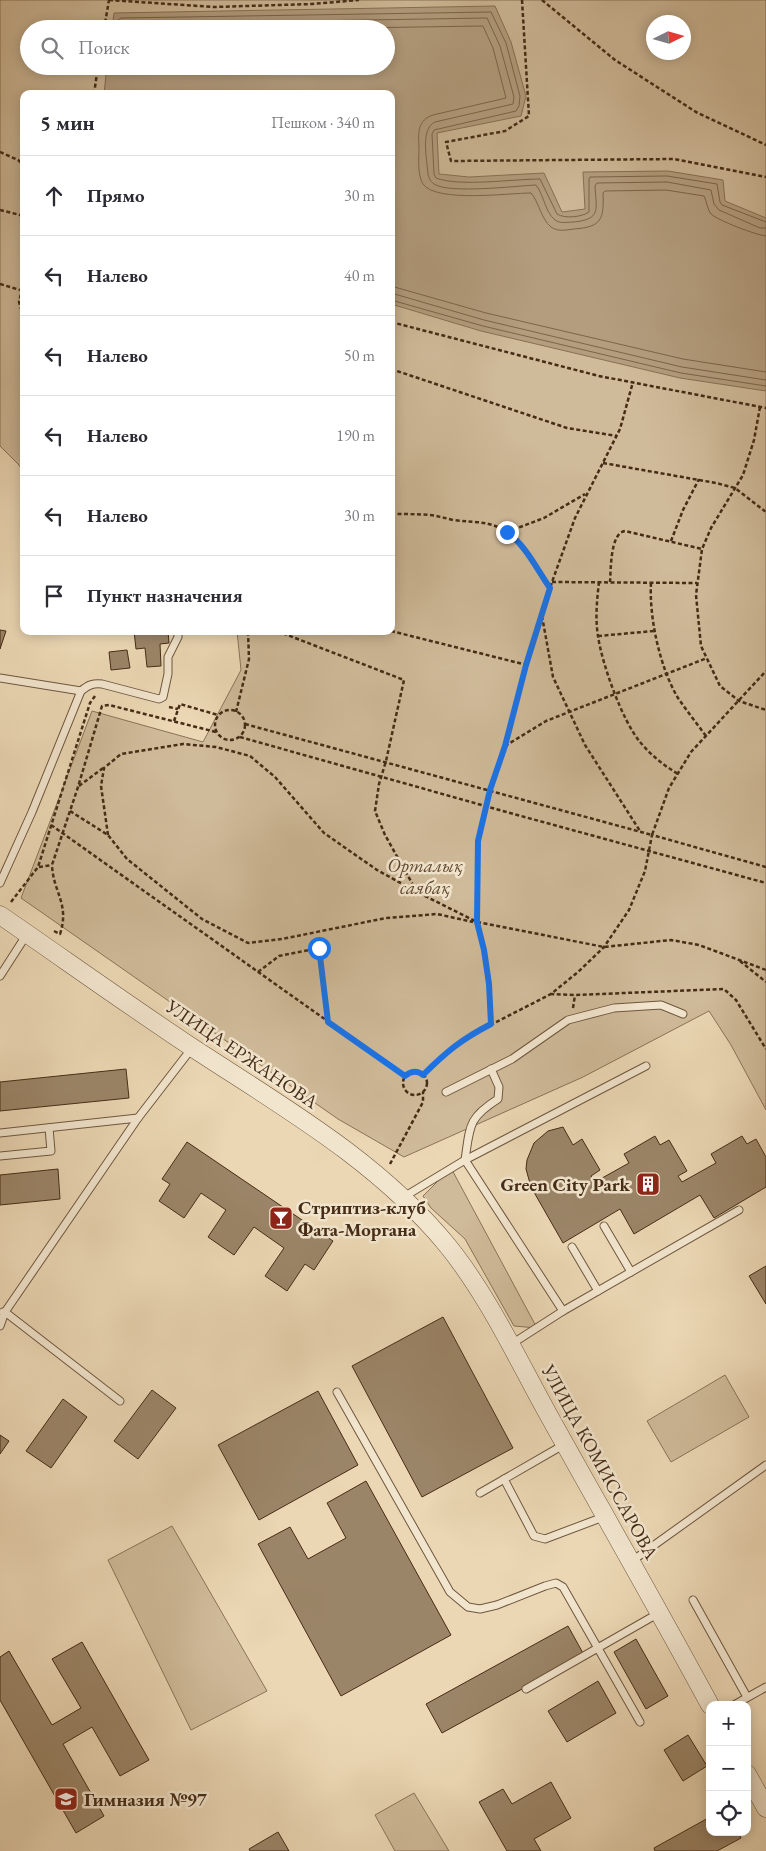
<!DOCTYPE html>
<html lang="ru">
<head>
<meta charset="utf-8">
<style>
  :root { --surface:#fff; --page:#f2f2f3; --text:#2b2b33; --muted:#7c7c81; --line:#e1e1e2 }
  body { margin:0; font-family:"EB Garamond",serif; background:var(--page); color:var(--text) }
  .controls { position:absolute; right:15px; bottom:15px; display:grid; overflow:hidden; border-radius:10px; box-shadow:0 2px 12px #0003 }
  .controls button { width:45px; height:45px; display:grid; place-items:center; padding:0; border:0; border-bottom:1px solid var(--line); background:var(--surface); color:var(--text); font:25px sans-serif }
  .compass { position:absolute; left:646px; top:15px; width:45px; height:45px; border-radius:50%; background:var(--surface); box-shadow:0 2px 12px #0003; rotate:85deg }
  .stop { position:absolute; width:15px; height:15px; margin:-11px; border:4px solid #1a73e8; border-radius:50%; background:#fff }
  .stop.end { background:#1a73e8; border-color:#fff; box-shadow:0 1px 5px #0008 }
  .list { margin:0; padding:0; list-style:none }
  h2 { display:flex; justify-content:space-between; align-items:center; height:65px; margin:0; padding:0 20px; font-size:21px }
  h2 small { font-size:16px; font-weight:400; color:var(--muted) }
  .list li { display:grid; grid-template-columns:32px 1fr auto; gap:15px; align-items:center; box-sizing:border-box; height:80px; padding:0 20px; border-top:1px solid var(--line) }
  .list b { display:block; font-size:19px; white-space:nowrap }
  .list em { font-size:16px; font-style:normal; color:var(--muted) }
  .icon { flex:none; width:28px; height:28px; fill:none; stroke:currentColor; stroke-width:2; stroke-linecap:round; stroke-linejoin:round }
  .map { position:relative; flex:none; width:766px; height:1851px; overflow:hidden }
  .search { position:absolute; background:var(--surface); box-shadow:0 2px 12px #0003; left:20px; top:20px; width:375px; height:55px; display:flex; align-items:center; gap:12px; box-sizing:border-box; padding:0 18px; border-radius:28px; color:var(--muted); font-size:19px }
  .panel { position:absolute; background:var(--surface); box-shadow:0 2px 12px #0003; left:20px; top:90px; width:375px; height:545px; border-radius:10px }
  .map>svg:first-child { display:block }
  .green { fill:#cfba99; stroke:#8a7358; fill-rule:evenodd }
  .water { fill:#b39d7e; stroke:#877054 }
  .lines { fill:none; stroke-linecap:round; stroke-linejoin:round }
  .shore { stroke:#7c644a; stroke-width:1 }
  .building { fill:#9b8568; stroke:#452c16 }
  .service-casing { stroke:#6e573e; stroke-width:9 }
  .tertiary-casing { stroke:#6e573e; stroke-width:19 }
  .path { stroke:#452c16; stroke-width:2.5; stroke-dasharray:4 2.5; stroke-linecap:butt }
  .service { stroke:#f2e5ce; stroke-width:7 }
  .tertiary { stroke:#f2e5ce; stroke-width:18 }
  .route { stroke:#1a73e8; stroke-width:6 }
  .labels { text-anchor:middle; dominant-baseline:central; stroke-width:5; stroke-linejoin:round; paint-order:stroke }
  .park-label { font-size:19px; font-style:italic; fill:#614830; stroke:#f2e5ce }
  .street-label { font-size:19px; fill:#452c16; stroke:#f2e5ce }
  .poi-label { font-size:19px; font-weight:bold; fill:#452c16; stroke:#f2e5ce; text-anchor:start }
</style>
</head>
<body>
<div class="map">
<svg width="766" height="1851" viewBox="0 0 766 1851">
  <rect width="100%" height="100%" fill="#ebd7b4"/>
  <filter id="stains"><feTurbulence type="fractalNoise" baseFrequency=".004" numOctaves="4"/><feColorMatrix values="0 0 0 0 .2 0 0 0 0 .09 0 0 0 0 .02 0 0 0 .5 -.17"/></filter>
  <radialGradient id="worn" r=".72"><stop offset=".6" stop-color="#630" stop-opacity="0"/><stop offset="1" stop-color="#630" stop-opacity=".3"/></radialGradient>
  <g class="green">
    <path d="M0 0H766V1110L731 1045 709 1011 583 1077 404 1157 338 1119 21 898 92 711 203 742 241 670 237 631H391V94H24V473L19 465 0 446ZM654 22H684V52H654ZM29 29H386V66H29Z"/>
    <path d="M451 1168 537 1328 514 1326 465 1239 431 1208 423 1196Z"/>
    <path d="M725 1375 749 1417 671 1462 647 1421Z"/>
    <path d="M172 1526 267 1691 191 1730 108 1560Z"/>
    <path d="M414 1793 449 1851H395L375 1815Z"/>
  </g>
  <path class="water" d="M495 6 511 42 526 96 521 116 437 133 439 174 469 177 544 173 562 212 585 209 583 172 668 171 723 180 725 201 766 218V391L680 378 481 331 391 304V94H104L107 66H386V29H112L114 13Z"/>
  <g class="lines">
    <g class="shore">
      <path d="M117 29 118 20 121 18 491 12 506 43 520 96 519 106 516 111 434 130 432 134 434 174 436 178C459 187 514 179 540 179L557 214C565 219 582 217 589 212V179L590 177 667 176 717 184 720 202 722 205 766 222"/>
      <path d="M123 29 126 24 487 18 500 46 514 97 513 104 435 122C420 129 427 160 428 174 429 178 430 181 434 184 449 194 515 186 536 185 544 195 545 212 555 220 560 224 568 222 574 222 602 219 596 209 595 186L597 183 667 182 711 190 714 204 719 210 760 228H766"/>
      <path d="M287 29 483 26 493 48 506 98 433 115C418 120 418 132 419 146 419 157 417 174 423 184 436 203 509 193 531 193 539 202 541 219 551 227 558 232 566 230 574 229 602 227 604 219 603 193L605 191 666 190 704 196C707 202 707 209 711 214 719 221 756 235 766 236"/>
      <path d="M391 286 486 313 683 359 766 372"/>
      <path d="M391 293 484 320 682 367 766 380"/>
      <path d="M391 300 483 326 681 373 766 386"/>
    </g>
  </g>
  <g class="building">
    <path d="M0 630 6 631 0 649Z"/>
    <path d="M134 631H168L169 643 160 644 161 666 147 667 145 648 136 649Z"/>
    <path d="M127 650 130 668 111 670 109 652Z"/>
    <path d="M126 1069 129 1098 0 1111V1082Z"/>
    <path d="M563 1127 573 1145 582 1139 600 1170 591 1176 595 1182 629 1163 624 1154 655 1136 660 1145 669 1140 687 1171 678 1176 682 1182 716 1163 711 1154 742 1136 747 1144 756 1139 766 1157V1187L714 1218 700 1195 634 1234 620 1209 563 1243 531 1187 526 1169 527 1160 534 1143 548 1131Z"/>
    <path d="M187 1142 333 1241 314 1270 305 1264 287 1291 265 1276 284 1248 254 1227 234 1255 208 1237 226 1210 201 1193 184 1218 159 1201 170 1184 162 1179Z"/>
    <path d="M58 1169 60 1199 0 1205V1175Z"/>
    <path d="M766 1266V1304L749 1276Z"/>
    <path d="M443 1317 513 1448 422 1497 352 1366Z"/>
    <path d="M152 1390 176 1408 138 1459 114 1441Z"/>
    <path d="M318 1391 358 1465 259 1520 218 1445Z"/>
    <path d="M63 1399 87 1417 51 1468 26 1451Z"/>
    <path d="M0 1435 9 1441 0 1454Z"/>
    <path d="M366 1481 451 1635 341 1696 258 1544 290 1527 308 1559 346 1538 327 1503Z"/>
    <path d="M568 1626 584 1655 442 1733 426 1704Z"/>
    <path d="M636 1639 668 1696 646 1709 614 1652Z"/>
    <path d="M82 1642 149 1760 120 1776 92 1727 63 1744 104 1816 76 1833 0 1700V1657L9 1651 52 1725 81 1708 52 1659Z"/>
    <path d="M598 1681 616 1713 567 1742 548 1711Z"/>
    <path d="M688 1735 707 1766 683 1781 664 1750Z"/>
    <path d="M551 1782 571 1818 534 1839 541 1851H507L479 1802 503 1789 512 1804Z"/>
    <path d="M710 1817V1832H738L741 1838 717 1851H655L654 1848Z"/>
    <path d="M278 1832 289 1851H250L249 1849Z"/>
  </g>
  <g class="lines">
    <g class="service-casing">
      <g id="service">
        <path d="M0 678 81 691"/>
        <path d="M0 883 32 812 81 691C88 685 93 683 102 684L159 699 163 697 168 674V657L178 637V631"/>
        <path d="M0 976 27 934"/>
        <path d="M446 1092 512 1059 568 1020 614 1008 661 1005 683 1014"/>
        <path d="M0 1133 138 1118"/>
        <path d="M0 1156 51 1151 49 1128"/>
        <path d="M465 1160 646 1066"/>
        <path d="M465 1160C470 1126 468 1118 498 1099L499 1087 491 1069"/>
        <path d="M402 1198 465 1160 563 1311 510 1345"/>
        <path d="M604 1226 631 1272"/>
        <path d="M572 1247 598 1291"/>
        <path d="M563 1311 739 1210"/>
        <path d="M3 1312H5L120 1401"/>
        <path d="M0 1326 5 1312 138 1118 192 1048"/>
        <path d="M337 1392 450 1592 468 1607 480 1609 497 1605 545 1586 556 1583 563 1587 640 1722"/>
        <path d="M504 1479 534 1536 545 1539 606 1516"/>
        <path d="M480 1493 565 1444"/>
        <path d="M632 1561 766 1465"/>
        <path d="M693 1600 747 1697"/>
        <path d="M526 1689 659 1613"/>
        <path d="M734 1705 766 1687"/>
      </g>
    </g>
    <g class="tertiary-casing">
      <g id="tertiary">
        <path d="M0 915C64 959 128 1005 193 1048 283 1107 378 1161 447 1245 487 1294 517 1358 548 1414 602 1511 657 1607 710 1705"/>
        <path d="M747 1774 766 1808"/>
      </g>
    </g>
    <g class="path">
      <path d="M109 0 214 7 312 4 359 0"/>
      <path d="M522 0 529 116 505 131 446 142 451 161 674 159 766 177"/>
      <path d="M542 0 615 60 696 112 766 145"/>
      <path d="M104 29 109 0"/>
      <path d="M94 94 98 66"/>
      <path d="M0 152 18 160 24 165"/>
      <path d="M0 210 24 216"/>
      <path d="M24 282 19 302 24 319"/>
      <path d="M0 284 20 290"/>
      <path d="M391 322 599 376 766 408"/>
      <path d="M391 369 567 428 617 436"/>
      <path d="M760 407 754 440 743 475 711 528 702 549 696 595 701 646 720 686 739 701 766 710"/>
      <path d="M603 463 716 483 735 488 766 512"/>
      <path d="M391 514C404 514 417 514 430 515 438 516 445 518 453 520 479 523 496 520 517 540 531 553 539 572 550 587"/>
      <path d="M507 532 544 518 585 494"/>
      <path d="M671 541 683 510 699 479"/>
      <path d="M552 582 697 583"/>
      <path d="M599 582C597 600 595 618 598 636 602 664 622 720 640 742 651 755 663 765 678 774"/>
      <path d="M610 582C611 570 610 533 625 531L702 549"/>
      <path d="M651 583C649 618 660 668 678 698 687 711 697 724 706 736"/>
      <path d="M542 616 553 677 585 745 640 831"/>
      <path d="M277 631 404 680 386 761 379 784 375 811 385 835 417 892 477 922 604 947 671 940 699 945 766 970"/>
      <path d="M391 631 527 665"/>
      <path d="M598 636 654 631"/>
      <path d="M169 707 178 709"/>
      <circle cx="230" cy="725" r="15"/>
      <path d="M236 712 249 659 248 631"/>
      <path d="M174 721 180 704 218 715"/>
      <path d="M245 724 652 835 669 788 691 752 766 671"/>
      <path d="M240 737 510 813 766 883"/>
      <path d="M505 746 546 721 707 658"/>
      <path d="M79 786 103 768"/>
      <path d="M70 811 108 835 127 859 202 919 248 943 282 939 386 918 437 914 473 922"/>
      <path d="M51 825 405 1076"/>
      <path d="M108 835 101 786 104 768 121 754 183 744 216 747 250 756 275 777 324 833 377 870 417 892"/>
      <path d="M39 867 52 865"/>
      <path d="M766 867 652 835 645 871 629 910 604 947 578 972 551 994 575 995 724 989 736 1000 766 1049"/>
      <path d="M11 902 38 867 90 703 95 696"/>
      <path d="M54 931 60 934C70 904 53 892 52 865L78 787 102 706 109 705 216 732"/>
      <path d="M740 961 766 982"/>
      <path d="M258 972 279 956 319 948 328 1022"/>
      <path d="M573 1008 575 995"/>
      <path d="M491 1024 489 984 484 950 477 922 478 841 490 790 505 746 527 665 552 582 575 518 620 429 633 382"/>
      <circle cx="415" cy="1083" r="12"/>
      <path d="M423 1075 445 1053 465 1038 551 994"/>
      <path d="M390 1164 423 1102V1092"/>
    </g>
    <use href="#service" class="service"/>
    <use href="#tertiary" class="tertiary"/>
  </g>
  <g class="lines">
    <path class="route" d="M319 948 328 1022 405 1076C411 1071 417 1070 423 1075 447 1051 462 1039 491 1024L489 984 484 950 477 922 478 841 490 790 505 746 526 665 550 588C536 568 527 547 507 532"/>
  </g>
  <defs>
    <g id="building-square" transform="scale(1.25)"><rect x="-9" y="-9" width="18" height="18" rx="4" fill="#8f2418" stroke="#f2e5ce"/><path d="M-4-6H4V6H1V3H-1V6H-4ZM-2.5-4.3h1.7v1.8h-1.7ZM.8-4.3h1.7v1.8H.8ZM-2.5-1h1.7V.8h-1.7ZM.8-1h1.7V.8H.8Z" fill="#fff"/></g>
    <g id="bar-square" transform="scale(1.25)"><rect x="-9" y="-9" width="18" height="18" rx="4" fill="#8f2418" stroke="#f2e5ce"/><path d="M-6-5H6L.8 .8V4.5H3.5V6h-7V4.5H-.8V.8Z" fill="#fff"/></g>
    <g id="school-square" transform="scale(1.25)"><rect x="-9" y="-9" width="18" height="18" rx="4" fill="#8f2418" stroke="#f2e5ce"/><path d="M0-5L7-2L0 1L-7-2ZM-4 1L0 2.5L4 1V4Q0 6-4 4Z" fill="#fff"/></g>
  </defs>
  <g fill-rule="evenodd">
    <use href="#building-square" x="648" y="1184"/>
    <use href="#bar-square" x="281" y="1218"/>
    <use href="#school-square" x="66" y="1799"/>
  </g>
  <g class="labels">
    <g class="park-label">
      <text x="425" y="865">Орталық<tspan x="425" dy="22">саябақ</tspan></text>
    </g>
    <g class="street-label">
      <text transform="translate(242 1054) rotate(34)">УЛИЦА ЕРЖАНОВА</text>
      <text transform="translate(600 1462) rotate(61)">УЛИЦА КОМИССАРОВА</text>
    </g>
    <g class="poi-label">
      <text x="630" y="1184" text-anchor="end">Green City Park</text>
      <text x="298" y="1207">Стриптиз-клуб<tspan x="298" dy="22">Фата-Моргана</tspan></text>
      <text x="84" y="1799">Гимназия №97</text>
    </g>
  </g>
  <rect width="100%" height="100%" filter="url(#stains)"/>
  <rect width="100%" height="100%" fill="url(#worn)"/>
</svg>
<div class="controls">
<button>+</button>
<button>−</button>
<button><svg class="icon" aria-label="locate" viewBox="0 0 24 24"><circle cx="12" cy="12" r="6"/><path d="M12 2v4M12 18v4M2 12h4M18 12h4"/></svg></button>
</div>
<svg class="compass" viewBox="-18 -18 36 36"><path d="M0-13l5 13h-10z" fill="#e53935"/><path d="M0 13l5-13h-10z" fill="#7c7c81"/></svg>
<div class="stop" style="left:319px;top:948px"></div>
<div class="stop end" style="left:507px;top:532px"></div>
<div class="search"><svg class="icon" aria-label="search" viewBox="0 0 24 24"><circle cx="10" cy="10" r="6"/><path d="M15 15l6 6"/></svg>Поиск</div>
<section class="panel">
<h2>5 мин<small>Пешком · 340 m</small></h2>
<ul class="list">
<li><svg class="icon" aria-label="ahead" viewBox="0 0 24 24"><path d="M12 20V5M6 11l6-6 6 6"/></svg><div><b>Прямо</b></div><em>30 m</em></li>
<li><svg class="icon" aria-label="left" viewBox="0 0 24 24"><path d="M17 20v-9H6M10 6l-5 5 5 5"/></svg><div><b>Налево</b></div><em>40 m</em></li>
<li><svg class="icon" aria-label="left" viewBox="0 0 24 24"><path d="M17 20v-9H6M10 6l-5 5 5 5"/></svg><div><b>Налево</b></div><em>50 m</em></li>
<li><svg class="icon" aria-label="left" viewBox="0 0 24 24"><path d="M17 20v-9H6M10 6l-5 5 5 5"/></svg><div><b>Налево</b></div><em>190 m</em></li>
<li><svg class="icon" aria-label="left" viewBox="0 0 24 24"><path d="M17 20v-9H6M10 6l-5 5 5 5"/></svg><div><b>Налево</b></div><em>30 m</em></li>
<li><svg class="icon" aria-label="arrive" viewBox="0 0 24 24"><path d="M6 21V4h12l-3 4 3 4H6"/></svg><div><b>Пункт назначения</b></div></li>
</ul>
</section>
</div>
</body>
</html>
